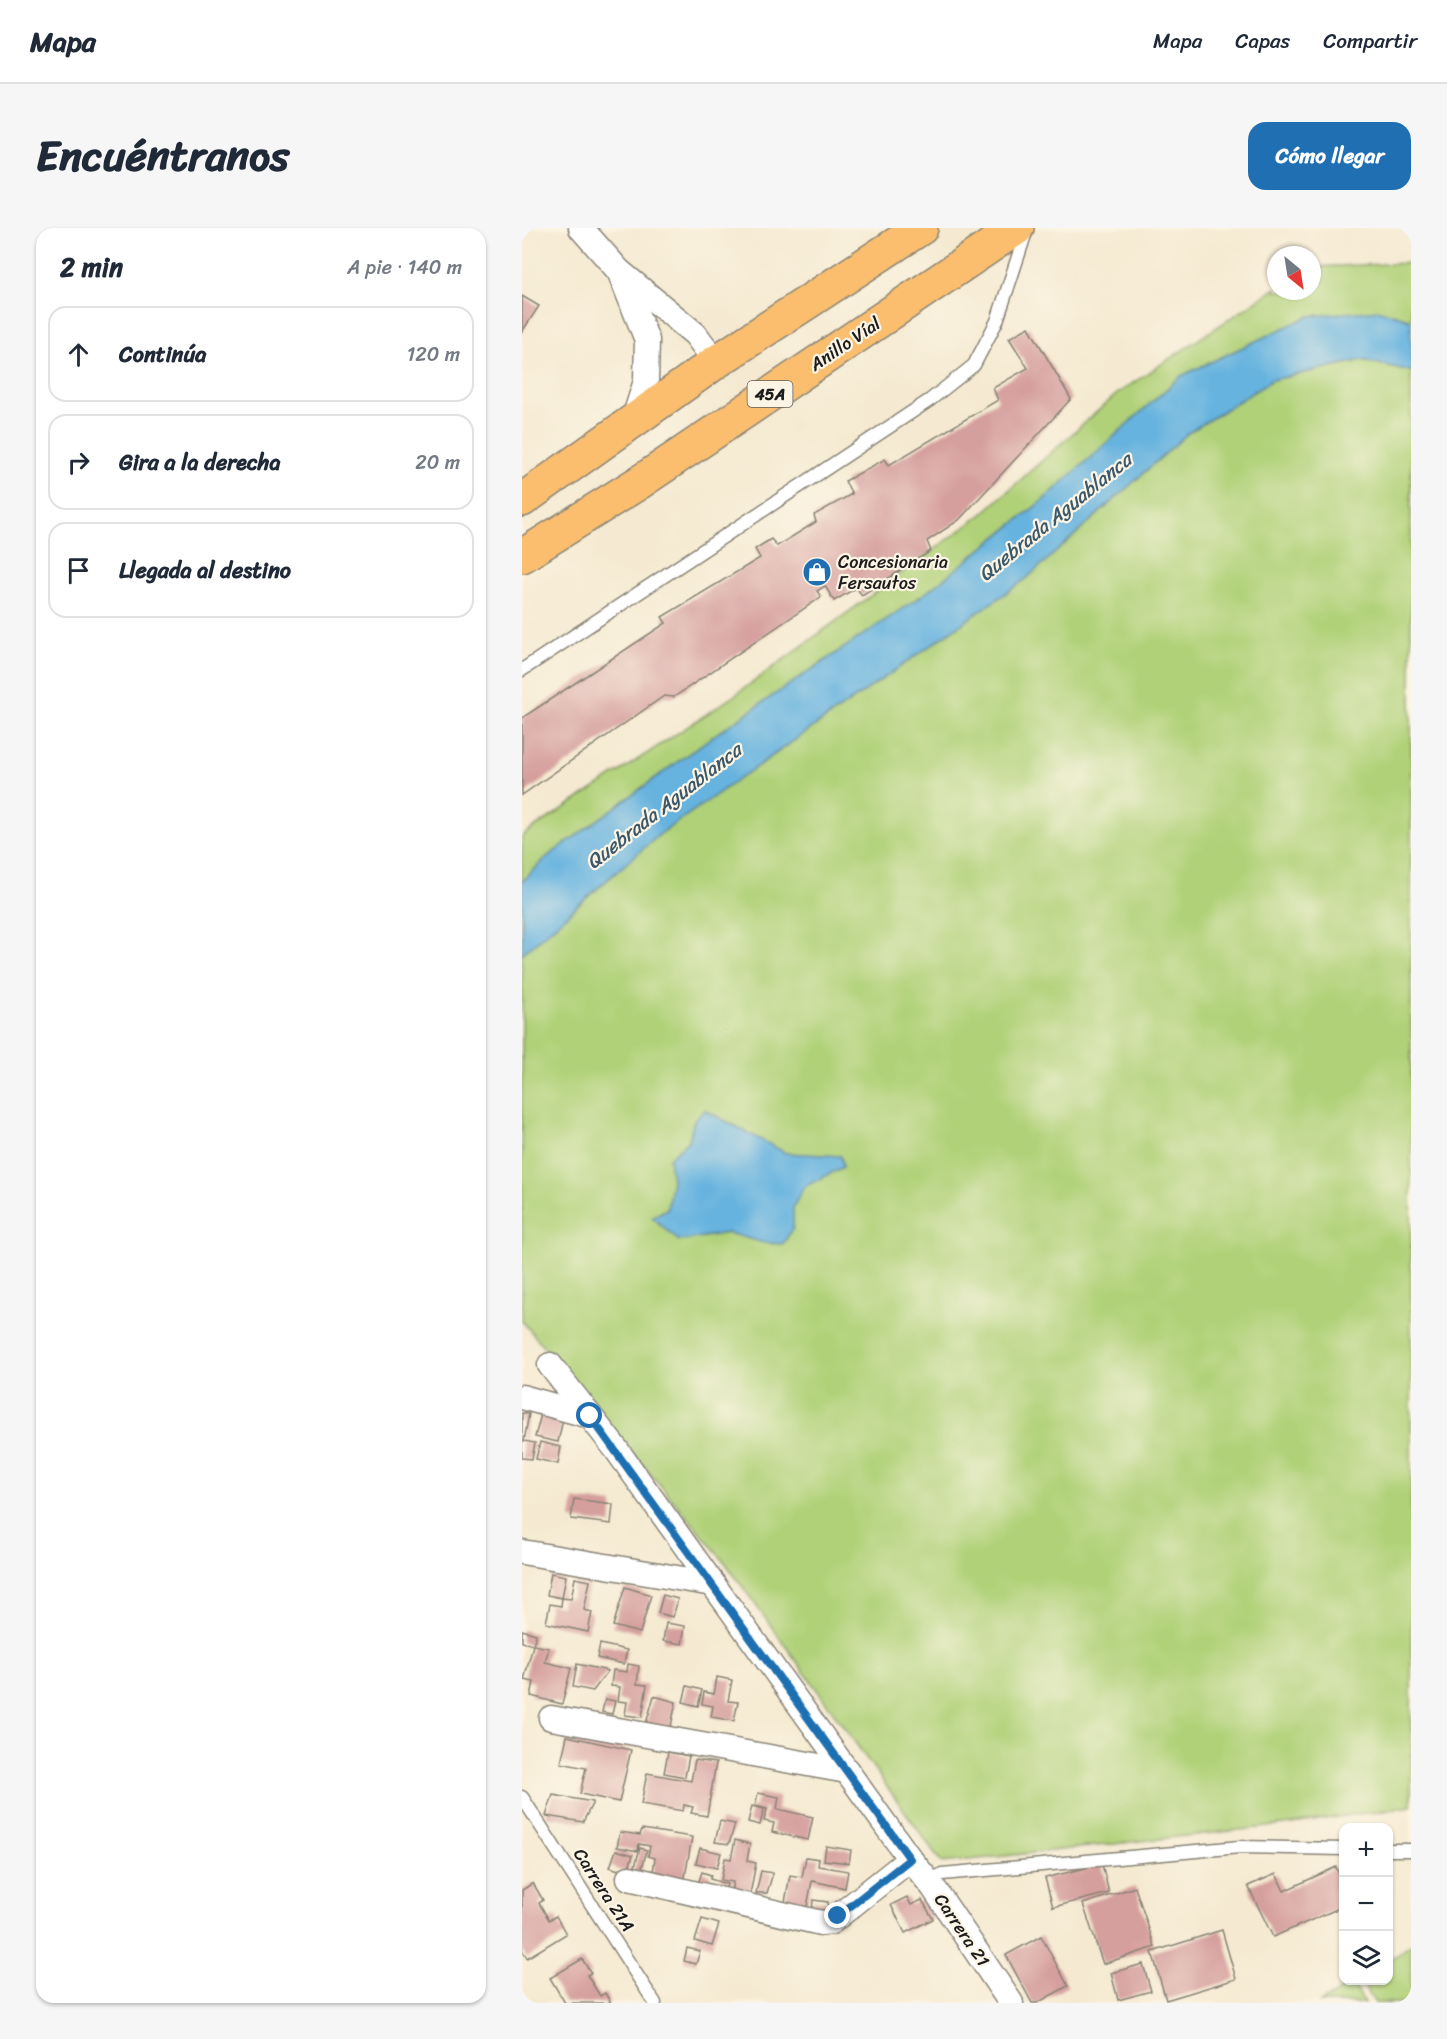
<!DOCTYPE html>
<html lang="es">
<head>
<meta charset="utf-8">
<style>
  :root { --surface:#fff; --page:#f6f6f7; --text:#1f2937; --muted:#747a83; --line:#e0e1e3; --accent:#1f6fb2 }
  body { margin:0; font-family:Sriracha,sans-serif; background:var(--page); color:var(--text) }
  .controls { position:absolute; right:18px; bottom:18px; display:grid; overflow:hidden; border-radius:12px; box-shadow:0 2px 4px #0004 }
  .controls button { width:54px; height:54px; display:grid; place-items:center; padding:0; border:0; border-bottom:2px solid var(--line); background:var(--surface); color:var(--text); font:30px sans-serif }
  .compass { position:absolute; left:745px; top:18px; width:54px; height:54px; border-radius:50%; background:var(--surface); box-shadow:0 2px 4px #0004; rotate:150deg }
  .stop { position:absolute; width:18px; height:18px; margin:-14px; border:4px solid #1f6fb2; border-radius:50%; background:#fff }
  .stop.end { background:#1f6fb2; border-color:#fff; box-shadow:0 2px 6px #0008 }
  .list { margin:0; padding:0; list-style:none }
  h2 { display:flex; justify-content:space-between; align-items:center; height:78px; margin:0; padding:0 24px; font-size:26px }
  h2 small { font-size:20px; font-weight:400; color:var(--muted) }
  .list li { display:grid; grid-template-columns:39px 1fr auto; gap:18px; align-items:center; box-sizing:border-box; height:96px; margin:0 12px 12px; padding:0 12px; border:2px solid var(--line); border-radius:18px }
  .list b { display:block; font-size:22px; white-space:nowrap }
  .list em { font-size:20px; font-style:normal; color:var(--muted) }
  .icon { flex:none; width:33px; height:33px; fill:none; stroke:currentColor; stroke-width:2; stroke-linecap:round; stroke-linejoin:round }
  .map { position:relative; flex:none; width:889px; height:1775px; overflow:hidden; border-radius:18px }
  header { display:flex; align-items:center; gap:36px; box-sizing:border-box; height:84px; padding:0 30px; background:var(--surface); border-bottom:2px solid var(--line) }
  header strong { font-size:28px }
  nav { display:flex; gap:33px; margin-inline-start:auto; font-size:21px }
  .intro { display:flex; align-items:center; justify-content:space-between; box-sizing:border-box; height:144px; padding:0 36px }
  h1 { margin:0; font-size:42px }
  .button { padding:15px 27px; border-radius:18px; background:var(--accent); color:#fff; font-size:21px; font-weight:700 }
  main { display:flex; gap:36px; padding:0 36px }
  aside { flex:1; background:var(--surface); border-radius:18px; box-shadow:0 2px 4px #0004 }
  .map>svg:first-child { display:block }
  .green { fill:#b0d178; stroke:#66764a; stroke-width:1.5 }
  .water { fill:#66b3df; stroke:#41687e; stroke-width:1.5 }
  .building { fill:#d59f9e }
  .lines { fill:none; stroke-linecap:round; stroke-linejoin:round }
  .lane-casing { stroke:#888376; stroke-width:15 }
  .street-casing { stroke:#888376; stroke-width:27 }
  .highway-casing { stroke:#888376; stroke-width:36 }
  .lane { stroke:#fff; stroke-width:12 }
  .street { stroke:#fff; stroke-width:24 }
  .highway { stroke:#fabe6e; stroke-width:33 }
  .route { stroke:#1f6fb2; stroke-width:8 }
  .labels { text-anchor:middle; dominant-baseline:central; stroke-width:4.5; stroke-linejoin:round; paint-order:stroke }
  .shield { fill:#fcf5e5; stroke:#5f5d58; stroke-width:1.5 }
  .shield-label { font-size:16px; font-weight:bold; fill:#1c1c1c }
  .street-label { font-size:18px; fill:#1c1c1c; stroke:#fcf5e5 }
  .poi-label { font-size:18px; fill:#1c1c1c; stroke:#fcf5e5; text-anchor:start }
  .water-label { font-size:20px; font-style:italic; fill:#3a586a; stroke:#fcf5e5 }
</style>
</head>
<body>
<header>
<strong>Mapa</strong>
<nav><a>Mapa</a><a>Capas</a><a>Compartir</a></nav>
</header>
<div class="intro"><h1>Encuéntranos</h1><a class="button">Cómo llegar</a></div>
<main>
<aside>
<h2>2 min<small>A pie · 140 m</small></h2>
<ul class="list">
<li><svg class="icon" aria-label="ahead" viewBox="0 0 24 24"><path d="M12 20V5M6 11l6-6 6 6"/></svg><div><b>Continúa</b></div><em>120 m</em></li>
<li><svg class="icon" aria-label="right" viewBox="0 0 24 24"><path d="M7 20v-9h11M14 6l5 5-5 5"/></svg><div><b>Gira a la derecha</b></div><em>20 m</em></li>
<li><svg class="icon" aria-label="arrive" viewBox="0 0 24 24"><path d="M6 21V4h12l-3 4 3 4H6"/></svg><div><b>Llegada al destino</b></div></li>
</ul>
</aside>
<div class="map">
<svg width="889" height="1775" viewBox="0 0 889 1775">
  <rect width="100%" height="100%" fill="#fcf5e5"/>
  <filter id="ink" filterUnits="userSpaceOnUse"><feTurbulence type="fractalNoise" baseFrequency=".0167" numOctaves="2"/><feDisplacementMap in="SourceGraphic" scale="12" xChannelSelector="R" yChannelSelector="G"/><feConvolveMatrix kernelMatrix="1 2 1 2 8 2 1 2 1" color-interpolation-filters="sRGB"/></filter>
  <filter id="wash" filterUnits="userSpaceOnUse"><feTurbulence type="fractalNoise" baseFrequency=".008" numOctaves="4" result="noise"/><feDisplacementMap in="SourceGraphic" scale="24" xChannelSelector="R" yChannelSelector="G"/><feGaussianBlur stdDeviation="1.35" result="paint"/><feColorMatrix in="noise" values="0 0 0 0 0 0 0 0 0 0 0 0 0 0 0 0 0 1.4 0 .05"/><feComposite in="paint" operator="in"/></filter>
  <g filter="url(#wash)">
    <rect width="100%" height="100%" fill="#f5ead1"/>
    <g class="green">
      <path d="M889 35V92L858 82 520 273 405 364 191 508 25 629 0 654V608L209 470 459 287 596 165 754 60V63H790V39Z"/>
      <path d="M840 132 889 143V1578L771 1596 420 1635 202 1333 0 1093V726L138 606 504 351 666 205 750 152Z"/>
      <path d="M889 1717V1775H853L839 1753 866 1752 867 1732Z"/>
      <path d="M830 1755 843 1775H798Z"/>
    </g>
    <g class="water">
      <path d="M858 82 889 92V143L840 132 750 152 666 205 504 351 138 606 0 726V654L25 629 191 508 405 364 520 273 659 148 787 88Z"/>
      <path d="M183 882 264 925 319 928 321 939 282 959 271 979V1000L261 1016 242 1015 206 1005 157 1013 130 989 145 981 150 953 147 930 167 912 172 892Z"/>
    </g>
    <g id="blocks">
      <g class="building">
        <path d="M0 68 17 78 0 104Z"/>
        <path d="M507 99 549 171 437 292 405 313 409 323 340 367 334 360 312 373 303 358 295 363 299 369 152 469 142 468 0 567V490L144 395 140 389 238 330 233 321 249 311 255 318 294 294 292 287 330 266 323 253 363 231 367 237 476 172 471 160 506 140 487 110Z"/>
        <path d="M0 1185 7 1186 2 1213 13 1215 10 1231 0 1230Z"/>
        <path d="M19 1186 41 1191 36 1214 13 1209Z"/>
        <path d="M18 1214 39 1219 36 1236 14 1231Z"/>
        <path d="M52 1271 91 1276 89 1296 49 1291Z"/>
        <path d="M29 1345 44 1348 40 1370 25 1367Z"/>
        <path d="M53 1350 68 1353 62 1382 70 1384 66 1404 24 1395 28 1376 39 1378 40 1370 49 1371Z"/>
        <path d="M103 1359 129 1367 118 1405 91 1398Z"/>
        <path d="M141 1367 156 1371 151 1389 136 1385Z"/>
        <path d="M144 1395 163 1398 160 1416 141 1413Z"/>
        <path d="M0 1402 14 1406 11 1417 0 1414Z"/>
        <path d="M78 1416 105 1422 102 1436 75 1430Z"/>
        <path d="M11 1417 27 1420 23 1434 49 1440 40 1476 9 1468 12 1454 2 1452Z"/>
        <path d="M55 1436 86 1443 71 1463 51 1459Z"/>
        <path d="M106 1436 117 1438 115 1456 125 1457 120 1489 103 1487 105 1474 96 1473 98 1459 89 1458 91 1442 105 1444Z"/>
        <path d="M195 1449 210 1452 206 1473 216 1474 212 1493 189 1489 191 1478 180 1476 182 1464 192 1466Z"/>
        <path d="M165 1458 180 1462 176 1478 161 1474Z"/>
        <path d="M132 1468 154 1474 148 1503 123 1499Z"/>
        <path d="M83 1471 93 1473 90 1486 80 1484Z"/>
        <path d="M45 1508 109 1522 97 1574 58 1566 64 1540 39 1535Z"/>
        <path d="M146 1524 167 1528 163 1549 142 1545Z"/>
        <path d="M173 1532 194 1535 185 1588 169 1585 171 1579 162 1577 161 1583 119 1576 125 1545 169 1553Z"/>
        <path d="M236 1565 257 1569 255 1581 291 1589 286 1612 250 1604 252 1595 242 1593 245 1581 233 1578Z"/>
        <path d="M31 1567 71 1574 61 1594 24 1588Z"/>
        <path d="M230 1578 242 1581 238 1597 226 1594Z"/>
        <path d="M198 1593 213 1596 207 1616 193 1614Z"/>
        <path d="M120 1601 170 1609 162 1655 130 1650 133 1630 126 1628 128 1618 117 1616 116 1623 95 1619 98 1604 118 1607Z"/>
        <path d="M213 1612 228 1616 225 1633 234 1635 228 1667 209 1664 211 1654 199 1652 203 1630 209 1631Z"/>
        <path d="M304 1618 329 1622 327 1635 302 1632Z"/>
        <path d="M118 1620 125 1622 118 1647 111 1645Z"/>
        <path d="M178 1620 199 1625 195 1640 174 1635Z"/>
        <path d="M94 1622 111 1627 105 1645 88 1639Z"/>
        <path d="M284 1629 297 1631 296 1638 326 1643 323 1660 290 1653 285 1679 263 1674 268 1647 280 1649Z"/>
        <path d="M580 1636 587 1665 531 1679 523 1650Z"/>
        <path d="M814 1639 822 1657V1678L751 1709 726 1658 754 1646 762 1663Z"/>
        <path d="M239 1643 251 1645 245 1665H234Z"/>
        <path d="M180 1644 189 1647 188 1651 205 1656 202 1667 175 1659Z"/>
        <path d="M11 1655 21 1672 17 1675 27 1692 34 1688 44 1706 5 1730 0 1722V1662Z"/>
        <path d="M613 1659 633 1719 581 1736 561 1676Z"/>
        <path d="M385 1669 389 1677 400 1672 411 1691 383 1705 369 1677Z"/>
        <path d="M291 1672 306 1674 305 1684 290 1683Z"/>
        <path d="M180 1691 197 1696 190 1718 173 1713Z"/>
        <path d="M700 1702 714 1751 644 1772 630 1724Z"/>
        <path d="M519 1708 546 1758 515 1775H510L484 1727Z"/>
        <path d="M165 1720 178 1723 174 1736 162 1733Z"/>
        <path d="M60 1731 69 1745 65 1747 78 1768 83 1765 89 1775H43L28 1750Z"/>
        <path d="M621 1736 629 1763 596 1772 589 1745Z"/>
      </g>
    </g>
  </g>
  <g filter="url(#ink)">
    <use href="#blocks" fill-opacity="0" stroke="#888376" stroke-width="1.5"/>
    <g class="lines">
      <g class="lane-casing">
        <g id="lane">
          <path d="M0 442 408 172 452 137 475 93 505 1"/>
          <path d="M0 1569 133 1775"/>
          <path d="M866 1622H889"/>
          <path d="M411 1659 413 1650 420 1646 718 1619 822 1621"/>
        </g>
      </g>
      <g class="street-casing">
        <g id="street">
          <path d="M59 0 97 43 173 106 194 134"/>
          <path d="M98 45 125 112 124 153 111 194"/>
          <path d="M28 1137 94 1221 388 1631 411 1659 489 1775"/>
          <path d="M0 1169 68 1188"/>
          <path d="M0 1324 191 1356"/>
          <path d="M29 1490 325 1543"/>
          <path d="M107 1650 299 1695 309 1694 388 1631"/>
        </g>
      </g>
      <g class="highway-casing">
        <g id="highway">
          <path d="M0 272 194 134 399 0"/>
          <path d="M0 328 118 254 495 0"/>
        </g>
      </g>
      <use href="#lane" class="lane"/>
      <use href="#street" class="street"/>
      <use href="#highway" class="highway"/>
    </g>
  </g>
  <g class="lines" filter="url(#ink)">
    <path class="route" d="M68 1188 388 1631 316 1688"/>
  </g>
  <defs>
    <g id="shop-disc" transform="scale(1.5)"><circle r="9.5" fill="#1f6fb2" stroke="#fcf5e5"/><path d="M-5-2.5h2.3a2.7 3.5 0 0 1 5.4 0H5L5.5 6h-11ZM-1.5-2.5h3a1.5 2.3 0 0 0-3 0Z" fill="#fff"/></g>
  </defs>
  <g fill-rule="evenodd">
    <use href="#shop-disc" x="295" y="344"/>
  </g>
  <g class="labels">
    <rect class="shield" x="225.5" y="153" width="45" height="26" rx="4.5"/>
    <g class="shield-label">
      <text x="248" y="166">45A</text>
    </g>
    <g class="street-label">
      <text transform="translate(323 116) rotate(-34)">Anillo Víal</text>
      <text transform="translate(82 1662) rotate(57)">Carrera 21A</text>
      <text transform="translate(440 1702) rotate(56)">Carrera 21</text>
    </g>
    <g class="poi-label">
      <text x="316" y="334">Concesionaria<tspan x="316" dy="21">Fersautos</tspan></text>
    </g>
    <g class="water-label">
      <text transform="translate(533 289) rotate(-39)">Quebrada Aguablanca</text>
      <text transform="translate(142 578) rotate(-38)">Quebrada Aguablanca</text>
    </g>
  </g>
</svg>
<div class="controls">
<button>+</button>
<button>−</button>
<button><svg class="icon" aria-label="layers" viewBox="0 0 24 24"><path d="M12 4l9 5-9 5-9-5zM3 14l9 5 9-5"/></svg></button>
</div>
<svg class="compass" viewBox="-18 -18 36 36"><path d="M0-13l5 13h-10z" fill="#e53935"/><path d="M0 13l5-13h-10z" fill="#747a83"/></svg>
<div class="stop" style="left:68px;top:1188px"></div>
<div class="stop end" style="left:316px;top:1688px"></div>
</div>
</main>
</body>
</html>
